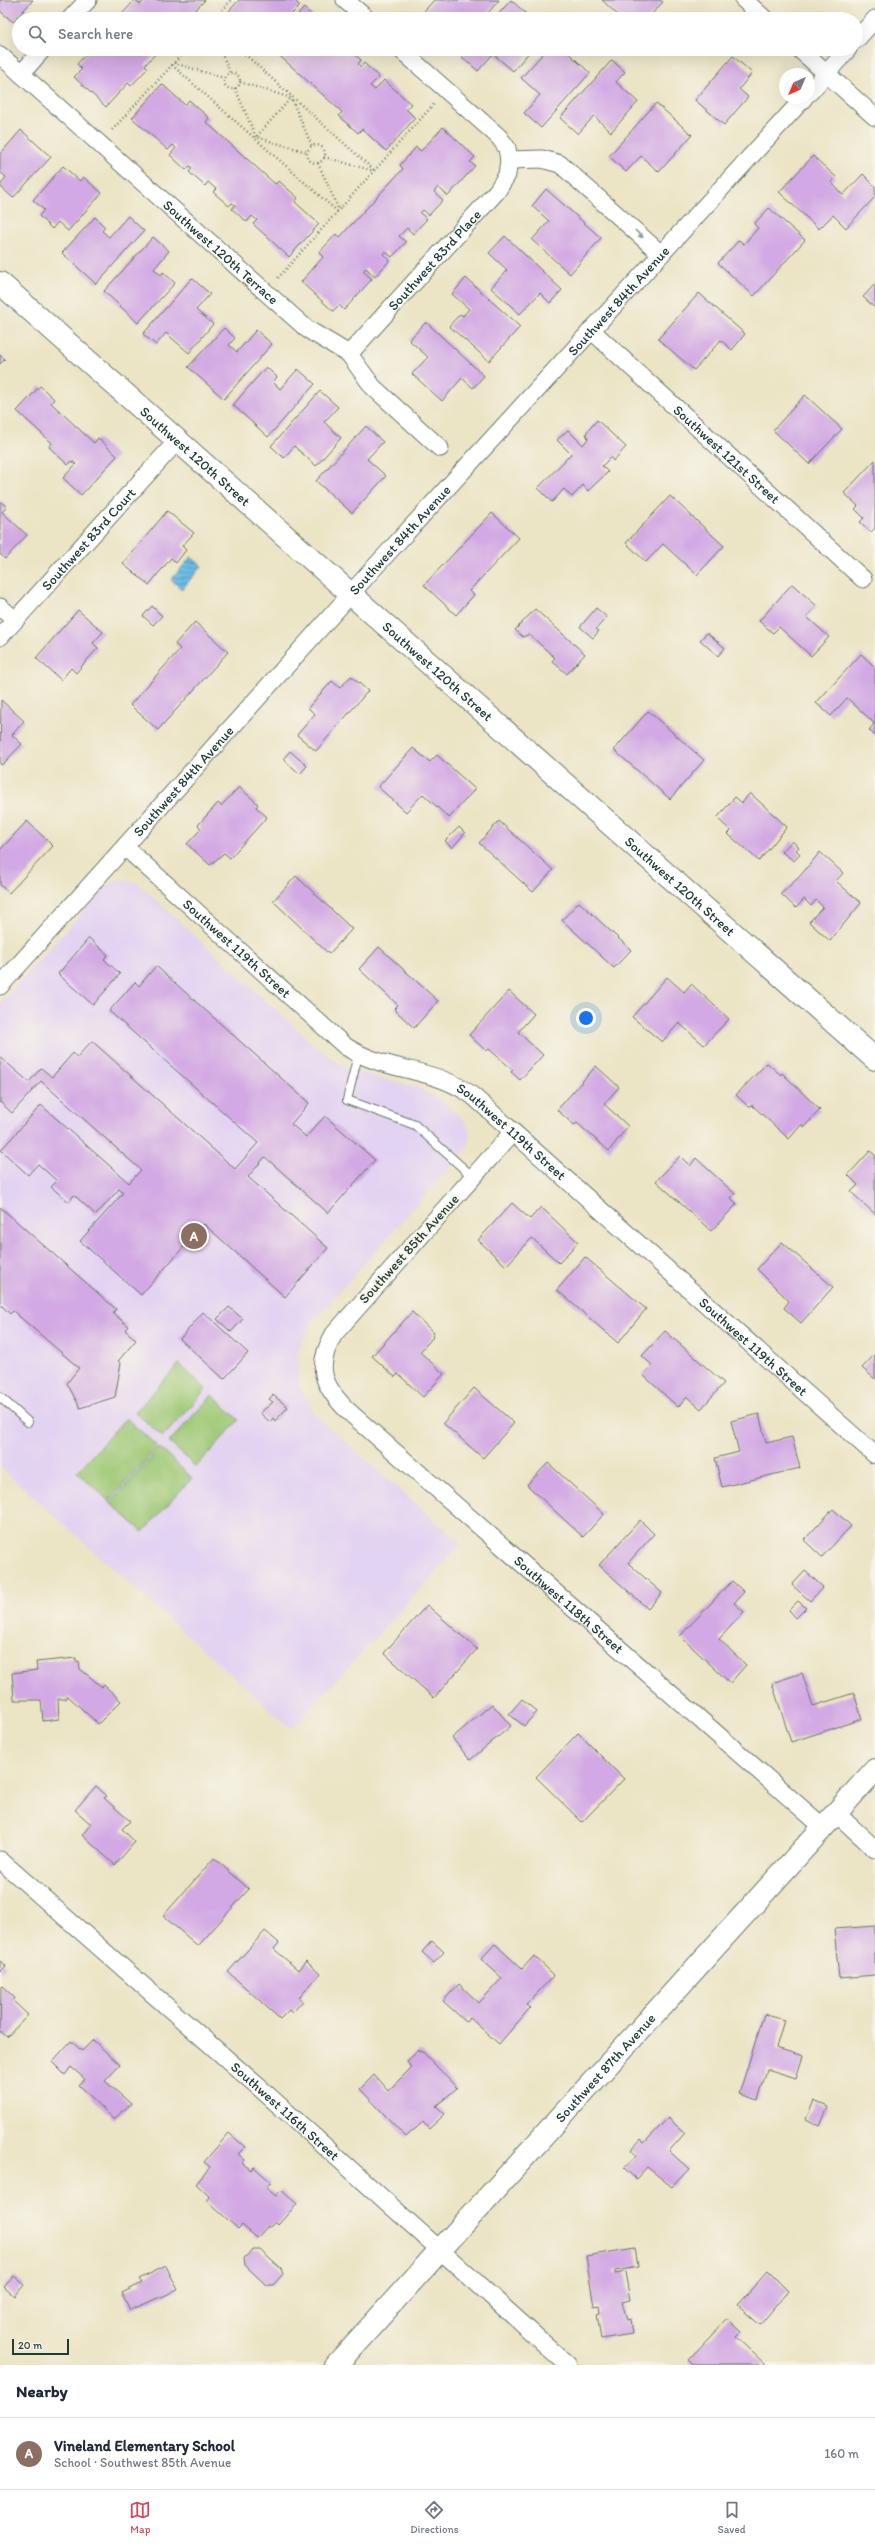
<!DOCTYPE html>
<html lang="en">
<head>
<meta charset="utf-8">
<style>
  :root { --surface:#fff; --page:#f6f6f7; --text:#1f2937; --muted:#747a83; --line:#e0e1e3; --accent:#d1495b }
  body { margin:0; font-family:Itim,sans-serif; background:var(--page); color:var(--text) }
  .compass { position:absolute; left:779px; top:68px; width:36px; height:36px; border-radius:50%; background:var(--surface); box-shadow:0 4px 16px #0002; rotate:224deg }
  .scale { position:absolute; left:12px; bottom:10px; width:57px; box-sizing:border-box; padding-left:4px; border:2px solid #1f3d34; border-top:0; font-size:11px; line-height:14px; white-space:nowrap; color:#1f3d34; -webkit-text-stroke:3px #f7f3e8; paint-order:stroke }
  .you { position:absolute; left:586px; top:1018px; width:14px; height:14px; margin:-10px; border:3px solid #fff; border-radius:50%; background:#1a73e8; box-shadow:0 0 0 6px #1a73e833 }
  .badge { display:grid; place-items:center; width:26px; height:26px; border-radius:50%; background:var(--accent); color:#fff; font-size:13px; font-weight:700 }
  .pin { position:absolute; translate:-50% -50%; border:2px solid #fff; box-shadow:0 1px 4px #0006 }
  .list { margin:0; padding:0; list-style:none }
  h2 { display:flex; justify-content:space-between; align-items:center; height:52px; margin:0; padding:0 16px; font-size:17px }
  h2 small { font-size:13px; font-weight:400; color:var(--muted) }
  .list li { display:grid; grid-template-columns:26px 1fr auto; gap:12px; align-items:center; box-sizing:border-box; height:72px; padding:0 16px; border-top:1px solid var(--line) }
  .list b { display:block; font-size:15px; white-space:nowrap }
  .list p { margin:0; font-size:13px; white-space:nowrap; color:var(--muted) }
  .list em { font-size:13px; font-style:normal; color:var(--muted) }
  .icon { flex:none; width:22px; height:22px; fill:none; stroke:currentColor; stroke-width:2; stroke-linecap:round; stroke-linejoin:round }
  .map { position:relative; flex:none; width:875px; height:2365px; overflow:hidden }
  .search { position:absolute; background:var(--surface); box-shadow:0 4px 16px #0002; left:12px; right:12px; top:12px; height:44px; display:flex; align-items:center; gap:10px; box-sizing:border-box; padding:0 14px; border-radius:22px; color:var(--muted); font-size:15px }
  .sheet { height:124px; background:var(--surface) }
  nav { display:flex; justify-content:space-around; align-items:center; box-sizing:border-box; height:56px; border-top:1px solid var(--line); background:var(--surface); font-size:11px; color:var(--muted) }
  nav a { display:grid; justify-items:center; gap:2px }
  nav .on { color:var(--accent) }
  .map>svg:first-child { display:block }
  .built { fill:#e3d3f2 }
  .green { fill:#9ec874; stroke:#5e8254 }
  .water { fill:url(#water-rules); stroke:#457c8d }
  .building { fill:#d2a9e4 }
  .lines { fill:none; stroke-linecap:round; stroke-linejoin:round }
  .lane-casing { stroke:#667767; stroke-width:10 }
  .street-casing { stroke:#667767; stroke-width:19 }
  .secondary-casing { stroke:#667767; stroke-width:24 }
  .path { stroke:#667767; stroke-width:2.5; stroke-dasharray:1 3; stroke-linecap:butt }
  .lane { stroke:#fff; stroke-width:8 }
  .street { stroke:#fff; stroke-width:17 }
  .secondary { stroke:#fff; stroke-width:22 }
  .oneway { fill:#8f9e9a }
  .labels { text-anchor:middle; dominant-baseline:central; stroke-width:4; stroke-linejoin:round; paint-order:stroke }
  .street-label { font-size:14px; fill:#1f3d34; stroke:#f7f3e8 }
</style>
</head>
<body>
<div class="map">
<svg width="875" height="2365" viewBox="0 0 875 2365">
  <defs>
    <pattern id="water-rules" width="6" height="5" patternUnits="userSpaceOnUse"><rect width="6" height="5" fill="#6bbbe6"/><path d="M0 2.5h6" fill="none" stroke="#5799bb"/></pattern>
  </defs>
  <rect width="100%" height="100%" fill="#f7f3e8"/>
  <filter id="ink" filterUnits="userSpaceOnUse"><feTurbulence type="fractalNoise" baseFrequency=".025" numOctaves="2"/><feDisplacementMap in="SourceGraphic" scale="8" xChannelSelector="R" yChannelSelector="G"/><feConvolveMatrix kernelMatrix="1 2 1 2 8 2 1 2 1" color-interpolation-filters="sRGB"/></filter>
  <filter id="wash" filterUnits="userSpaceOnUse"><feTurbulence type="fractalNoise" baseFrequency=".012" numOctaves="4" result="noise"/><feDisplacementMap in="SourceGraphic" scale="16" xChannelSelector="R" yChannelSelector="G"/><feGaussianBlur stdDeviation="0.9" result="paint"/><feColorMatrix in="noise" values="0 0 0 0 0 0 0 0 0 0 0 0 0 0 0 0 0 1.4 0 .05"/><feComposite in="paint" operator="in"/></filter>
  <g filter="url(#wash)">
    <rect width="100%" height="100%" fill="#ebe4c5"/>
    <path class="built" d="M123 879 137 883 321 1051 344 1067 371 1076 415 1086 441 1101 461 1117 470 1131 468 1147 310 1325 297 1355 299 1386 315 1415 461 1544 292 1729 0 1467V1003L105 888 113 882Z"/>
    <g class="green">
      <path d="M179 1364 206 1389 163 1437 135 1412Z"/>
      <path d="M212 1395 239 1420 196 1467 169 1442Z"/>
      <path d="M126 1418 158 1447 109 1501 77 1472Z"/>
      <path d="M160 1448 192 1478 143 1532 110 1503Z"/>
    </g>
    <path class="water" d="M191 557 202 566 182 589 171 580Z"/>
    <g id="blocks">
      <g class="building">
        <path d="M0 0H33L13 22 0 11Z"/>
        <path d="M135 0 141 4 145 0H205L187 19H125L121 15Z"/>
        <path d="M239 0H294L300 6 292 14 295 18 304 8 316 19H238L229 11Z"/>
        <path d="M434 0H499L483 19H455L451 16 448 19H421L419 17Z"/>
        <path d="M511 0 532 19H494Z"/>
        <path d="M602 0H660L663 2 647 19H622Z"/>
        <path d="M91 49H160L145 65 148 68 131 86 128 83 106 107 74 77 82 69 77 64Z"/>
        <path d="M265 49H336L340 52 343 49H349L361 60 358 64 361 67 364 63 379 77 370 86 375 90 384 80 411 104 406 109 415 118 386 151 362 129 358 133 339 116 342 112 272 49 269 53Z"/>
        <path d="M468 49H532L513 71 493 54 478 71 461 56Z"/>
        <path d="M547 49H564L590 73 541 128 524 113 540 95 521 78Z"/>
        <path d="M733 56 752 73 739 89 748 97 724 125 695 100Z"/>
        <path d="M612 60 625 72 616 82 638 102 611 132 594 116 578 134 560 118Z"/>
        <path d="M162 84 185 105 189 100 209 118 206 122 275 184 279 181 298 198 295 202 319 224 289 257 253 224 257 220 252 216 247 222 232 209 235 205 232 203 229 206 213 192 216 189 208 182 205 186 189 172 192 168 190 166 186 170 170 155 176 148 173 145 168 150 132 118Z"/>
        <path d="M656 103 692 135 659 172 641 156 626 172 609 156Z"/>
        <path d="M443 127 475 157 470 162 475 166 448 196 438 187 434 192 443 200 429 215 423 210 420 213 427 219 413 234 407 228 399 236 406 242 392 257 385 251 383 254 390 260 375 277 366 268 363 271 372 279 344 310 339 305 333 311 301 282 323 257 319 253 336 234 339 238 403 169 400 165 416 147 421 151Z"/>
        <path d="M21 130 51 157 13 198 0 186 6 177 0 172V154Z"/>
        <path d="M813 156 836 177 831 182 843 195 863 174 875 186V197L846 228 833 215 819 229 779 192Z"/>
        <path d="M63 166 80 181 83 177 102 193 68 231 58 222 52 229 39 216 44 210 33 200Z"/>
        <path d="M546 189 601 238 570 274 532 240 549 221 532 206Z"/>
        <path d="M769 208 805 240 754 296 718 263 739 240 744 244 758 228 754 224Z"/>
        <path d="M128 216 144 231 96 284 62 253 95 217 105 227 102 231 109 237Z"/>
        <path d="M505 236 562 290 550 303 540 293 520 314 491 288 507 270 489 253Z"/>
        <path d="M153 237 169 251 154 269 161 275 163 272 175 283 138 323 104 291Z"/>
        <path d="M192 278 210 294 196 310 213 324 189 353 166 333 156 345 143 334Z"/>
        <path d="M466 278 520 327 489 361 449 326 460 314 463 316 469 309 452 294Z"/>
        <path d="M875 284V308L863 297Z"/>
        <path d="M699 293 745 334 732 350 721 340 694 370 658 339Z"/>
        <path d="M426 322 484 376 473 388 462 378 442 401 412 374 428 357 409 340Z"/>
        <path d="M224 328 235 338 229 345 237 352 256 330 272 344 224 399 188 367Z"/>
        <path d="M0 355 5 359 0 364Z"/>
        <path d="M266 367 277 377 273 382 280 389 298 369 315 384 268 437 233 405Z"/>
        <path d="M40 386 54 399 51 403 94 443 98 438 117 456 81 495 63 478 76 464 72 461 68 465 49 447 52 443 17 411Z"/>
        <path d="M320 391 338 407 324 422 341 438 316 466 294 446 284 458 271 446Z"/>
        <path d="M805 395 842 429 809 464 773 430Z"/>
        <path d="M597 420 626 447 613 461 611 457 602 466 608 472 588 491 583 485 572 497 564 489 552 502 538 488 571 454 557 440 568 430 583 445 588 439 586 433Z"/>
        <path d="M366 426 383 442 367 459 386 476 352 513 316 481Z"/>
        <path d="M875 460V528L871 532 860 522 864 518 855 509 858 506 844 493Z"/>
        <path d="M670 496 724 546 697 575 663 544 646 562 626 543Z"/>
        <path d="M0 501 7 507 2 512 27 535 5 559 0 554Z"/>
        <path d="M167 511 194 533 182 546 186 550 176 563 171 558 149 585 123 564Z"/>
        <path d="M492 513 519 538 469 591 474 595 456 615 424 585Z"/>
        <path d="M792 584 817 606 807 617 829 637 811 656 779 627 773 633 759 621Z"/>
        <path d="M152 606 162 616 153 625 143 616Z"/>
        <path d="M596 608 607 617 596 629 599 631 593 638 580 627Z"/>
        <path d="M535 609 585 654 567 674 552 661 555 658 529 634 523 637 515 630Z"/>
        <path d="M78 610 103 632 93 643 98 648 87 660 76 673 71 668 61 680 36 658Z"/>
        <path d="M195 622 228 652 158 730 130 705 180 649 175 644Z"/>
        <path d="M707 633 725 648 718 656 700 640Z"/>
        <path d="M861 654 875 667V736L869 730 874 724 871 720 847 698 831 716 816 703Z"/>
        <path d="M351 676 368 691 316 751 297 735 315 714 308 708 332 681 340 688Z"/>
        <path d="M1 700 24 721 12 735 22 744 2 765 0 764Z"/>
        <path d="M648 711 704 760 670 799 614 750Z"/>
        <path d="M413 748 430 762 437 755 475 789 449 818 423 794 406 812 378 787Z"/>
        <path d="M290 751 307 766 300 774 283 759Z"/>
        <path d="M239 787 258 804 256 807 267 817 230 858 224 853 210 865 187 844 201 829 198 825 218 803 221 806Z"/>
        <path d="M750 793 787 827 759 861 728 834 731 831 717 818 735 797 742 803Z"/>
        <path d="M27 821 53 846 9 893 0 885V850Z"/>
        <path d="M499 821 553 870 533 892 479 843Z"/>
        <path d="M459 827 465 833 452 848 445 841Z"/>
        <path d="M792 841 799 847 796 850 800 854 794 861 782 852Z"/>
        <path d="M820 852 843 873 836 881 861 903 830 941 809 922 823 907 816 900 811 906 804 899 796 908 781 894 800 876Z"/>
        <path d="M296 876 352 929 329 954 273 901Z"/>
        <path d="M579 902 631 950 614 968 562 920Z"/>
        <path d="M89 938 108 955 104 959 120 974 93 1005 58 974Z"/>
        <path d="M379 947 438 1001 414 1028 394 1009 398 1005 359 969Z"/>
        <path d="M156 966 309 1103 291 1124 306 1137 325 1116 375 1160 328 1213 265 1157 248 1177 328 1248 285 1297 204 1224 141 1295 80 1241 123 1193 119 1189 96 1215 74 1195 69 1202 51 1187 57 1181 38 1164 28 1175 1 1150 41 1105 129 1183 141 1170 41 1081 12 1113 0 1102V1057L29 1082 41 1068 52 1077 73 1053 77 1057 92 1041 235 1169 258 1143 109 1011 135 982 139 986Z"/>
        <path d="M667 977 684 992 691 984 729 1019 704 1045 679 1023 662 1042 632 1017Z"/>
        <path d="M509 991 534 1014 518 1032 543 1055 520 1080 511 1072 513 1070 489 1049 486 1051 469 1035Z"/>
        <path d="M767 1063 781 1075 782 1073 820 1110 804 1127 802 1124 789 1139 752 1105 749 1107 736 1095Z"/>
        <path d="M596 1066 619 1087 604 1104 628 1126 609 1151 577 1123 574 1125 557 1110Z"/>
        <path d="M870 1151 875 1155V1214L851 1192 858 1185 848 1175Z"/>
        <path d="M680 1156 690 1166 696 1158 735 1194 731 1198 737 1204 711 1231 656 1181Z"/>
        <path d="M512 1203 530 1219 541 1207 578 1242 559 1263 532 1238 506 1266 478 1240Z"/>
        <path d="M0 1207 116 1309 113 1313 128 1326 125 1330 136 1340 118 1361 121 1363 115 1397 80 1408 67 1383 79 1368 13 1311 10 1314 0 1304Z"/>
        <path d="M782 1242 833 1287 801 1323 784 1308 789 1301 757 1269Z"/>
        <path d="M585 1257 646 1309 618 1343 557 1290Z"/>
        <path d="M229 1307 243 1319 231 1332 217 1319Z"/>
        <path d="M203 1312 248 1353 224 1379 180 1339Z"/>
        <path d="M412 1312 434 1333 432 1336 433 1337 420 1352 444 1374 423 1397 398 1374 395 1377 372 1356Z"/>
        <path d="M665 1331 724 1383 701 1409 687 1397 678 1407 643 1375 652 1365 642 1356Z"/>
        <path d="M875 1354V1379L862 1368Z"/>
        <path d="M474 1388 514 1423 483 1458 443 1423Z"/>
        <path d="M273 1395 288 1407 275 1421 273 1418 270 1422 260 1413 273 1402 269 1399Z"/>
        <path d="M759 1414 766 1443 792 1437 800 1468 722 1487 715 1458 739 1452 731 1421Z"/>
        <path d="M548 1463 604 1514 583 1537 527 1485Z"/>
        <path d="M833 1509 851 1526 822 1557 804 1540Z"/>
        <path d="M640 1520 654 1534 628 1563 662 1593 648 1609 599 1565Z"/>
        <path d="M805 1571 823 1587 810 1601 792 1585Z"/>
        <path d="M732 1581 744 1592 734 1603 744 1612 719 1639 746 1665 730 1683 680 1636Z"/>
        <path d="M798 1601 806 1608 796 1618 789 1610Z"/>
        <path d="M427 1605 477 1649 434 1698 384 1653Z"/>
        <path d="M76 1658V1662L79 1661 80 1669 102 1687 104 1685 121 1701 98 1724 68 1696 66 1699H58L59 1719 43 1721 41 1700H14L12 1673 37 1670 36 1662Z"/>
        <path d="M802 1673 813 1706 854 1693 862 1719 791 1742 772 1683Z"/>
        <path d="M522 1699 537 1712 524 1726 509 1714Z"/>
        <path d="M492 1704 511 1726 470 1760 452 1738Z"/>
        <path d="M578 1733 624 1779 582 1822 536 1777Z"/>
        <path d="M96 1786 107 1796 104 1798 130 1821 122 1829 135 1842 115 1865 82 1835 91 1824 75 1810Z"/>
        <path d="M214 1858 249 1889 198 1946 163 1916Z"/>
        <path d="M875 1926V1975L839 1978 834 1929Z"/>
        <path d="M265 1931 279 1943 274 1949 298 1970 306 1961 320 1974 299 1998 303 2001 292 2013 289 2010 280 2019 228 1972Z"/>
        <path d="M432 1941 444 1952 434 1963 422 1952Z"/>
        <path d="M495 1944 522 1969 534 1956 554 1975 526 2005 530 2008 499 2044 470 2018 466 2022 443 2001 459 1984 479 2003 502 1978 481 1959Z"/>
        <path d="M0 1961 6 1966 0 1972Z"/>
        <path d="M1 1985 15 1998 13 2001 28 2015 7 2037 0 2031Z"/>
        <path d="M764 2014 784 2020 776 2048 803 2056 796 2078 767 2069 758 2100 739 2094Z"/>
        <path d="M93 2040 120 2065 105 2081 131 2104 114 2119 79 2085 85 2079 71 2067 65 2075 52 2062 71 2041 82 2051Z"/>
        <path d="M419 2050 420 2052 422 2051 457 2088 436 2106 445 2114 429 2129 423 2122 406 2137 360 2089 374 2075 388 2091 411 2068 407 2061Z"/>
        <path d="M814 2101 828 2107 820 2126 806 2119Z"/>
        <path d="M668 2118 685 2133 669 2151 689 2169 672 2187 647 2167 636 2179 624 2168 636 2155 631 2150 641 2139 644 2143Z"/>
        <path d="M229 2133 245 2147 238 2154 245 2160 242 2163 251 2170 254 2167 271 2182 266 2188 276 2196 281 2190 297 2204 278 2225 275 2222 269 2228 268 2226 257 2238 242 2225 238 2229 207 2201 210 2197 196 2184 210 2167 204 2162Z"/>
        <path d="M635 2248 638 2267 615 2271V2274L625 2272 630 2300 622 2302 627 2320 630 2319 632 2334 601 2339 597 2314 600 2313 599 2306 594 2307 586 2256Z"/>
        <path d="M253 2250H260L281 2269 283 2274 273 2285H266L245 2265 244 2258Z"/>
        <path d="M166 2266 178 2290 130 2310 122 2293 142 2283 139 2279Z"/>
        <path d="M768 2271 788 2291 760 2325 737 2305Z"/>
        <path d="M14 2276 24 2284 14 2296 4 2287Z"/>
        <path d="M728 2318 742 2331 736 2337 766 2365H693L688 2360Z"/>
      </g>
    </g>
  </g>
  <g filter="url(#ink)">
    <use href="#blocks" fill-opacity="0" stroke="#667767" stroke-width="1"/>
    <g class="lines">
      <g class="lane-casing">
        <g id="lane">
          <path d="M358 1055 347 1100 415 1125 473 1177"/>
          <path d="M0 1397 28 1422"/>
        </g>
      </g>
      <g class="street-casing">
        <g id="street">
          <path d="M345 0 367 19"/>
          <path d="M744 0 765 19"/>
          <path d="M70 19 88 0"/>
          <path d="M856 40 875 19"/>
          <path d="M400 49 499 137 507 148 509 160 542 159 560 164 661 254"/>
          <path d="M799 49 875 117"/>
          <path id="s1" d="M0 55 307 329 349 354 373 387 440 448"/>
          <path d="M21 74 43 49"/>
          <path d="M809 93 848 49"/>
          <path id="s2" d="M591 330 863 579"/>
          <path id="s3" d="M349 354 497 191 507 175 509 160"/>
          <path d="M0 607 15 620"/>
          <path id="s4" d="M0 637 178 440"/>
          <path id="s5" d="M125 847 345 1046C384 1072 435 1067 473 1096L875 1455"/>
          <path id="s6" d="M0 986 373 569 804 98"/>
          <path id="s7" d="M512 1133 334 1334C315 1367 322 1385 348 1411L823 1827"/>
          <path d="M836 1813 875 1849"/>
          <path id="s8" d="M0 1860 261 2089 568 2365"/>
        </g>
      </g>
      <g class="secondary-casing">
        <g id="secondary">
          <path id="s9" d="M0 283 875 1059"/>
          <path id="s10" d="M336 2365 875 1770"/>
        </g>
      </g>
      <g class="path">
        <path d="M214 19 231 0"/>
        <path d="M220 49 230 73"/>
        <path d="M239 49 375 171"/>
        <path d="M174 63 224 78"/>
        <path d="M172 65 338 212"/>
        <circle cx="232" cy="81" r="8"/>
        <path d="M240 82 291 98 312 146"/>
        <path d="M235 88 256 137 307 152"/>
        <path d="M112 130 187 49"/>
        <path d="M257 136 291 98"/>
        <circle cx="316" cy="154" r="9"/>
        <path d="M324 157 374 171"/>
        <path d="M318 163 339 210"/>
        <path d="M278 278 434 104"/>
      </g>
      <use href="#lane" class="lane"/>
      <use href="#street" class="street"/>
      <use href="#secondary" class="secondary"/>
    </g>
    <defs><path id="oneway-solid" d="M-6-.8H1V-3.2L6.5 0L1 3.2V.8H-6Z"/></defs>
    <use class="oneway" href="#oneway-solid" transform="translate(639 234) rotate(43)"/>
  </g>
  <g class="labels">
    <g class="street-label">
      <text stroke="none"><textPath href="#s1" startOffset="296">Southwest 120th Terrace</textPath></text>
      <text stroke="none"><textPath href="#s3" startOffset="127">Southwest 83rd Place</textPath></text>
      <text stroke="none"><textPath href="#s6" startOffset="923">Southwest 84th Avenue</textPath></text>
      <text stroke="none"><textPath href="#s2" startOffset="184">Southwest 121st Street</textPath></text>
      <text stroke="none"><textPath href="#s9" startOffset="261">Southwest 120th Street</textPath></text>
      <text stroke="none"><textPath href="#s4" startOffset="132">Southwest 83rd Court</textPath></text>
      <text stroke="none"><textPath href="#s6" startOffset="599">Southwest 84th Avenue</textPath></text>
      <text stroke="none"><textPath href="#s9" startOffset="585">Southwest 120th Street</textPath></text>
      <text stroke="none"><textPath href="#s6" startOffset="275">Southwest 84th Avenue</textPath></text>
      <text stroke="none"><textPath href="#s9" startOffset="909">Southwest 120th Street</textPath></text>
      <text stroke="none"><textPath href="#s5" startOffset="151">Southwest 119th Street</textPath></text>
      <text stroke="none"><textPath href="#s5" startOffset="487">Southwest 119th Street</textPath></text>
      <text transform="translate(409 1249) rotate(-48)">Southwest 85th Avenue</text>
      <text stroke="none"><textPath href="#s5" startOffset="811">Southwest 119th Street</textPath></text>
      <text stroke="none"><textPath href="#s7" startOffset="649">Southwest 118th Street</textPath></text>
      <text stroke="none"><textPath href="#s10" startOffset="401">Southwest 87th Avenue</textPath></text>
      <text stroke="none"><textPath href="#s8" startOffset="380">Southwest 116th Street</textPath></text>
    </g>
  </g>
</svg>
<svg class="compass" viewBox="-18 -18 36 36"><path d="M0-13l5 13h-10z" fill="#e53935"/><path d="M0 13l5-13h-10z" fill="#747a83"/></svg>
<div class="scale">20 m</div>
<div class="you"></div>
<div class="pin badge" style="left:194px;top:1236px;background:#8d6e63">A</div>
<div class="search"><svg class="icon" aria-label="search" viewBox="0 0 24 24"><circle cx="10" cy="10" r="6"/><path d="M15 15l6 6"/></svg>Search here</div>
</div>
<section class="sheet">
<h2>Nearby<small></small></h2>
<ul class="list">
<li><span class="badge" style="background:#8d6e63">A</span><div><b>Vineland Elementary School</b><p>School · Southwest 85th Avenue</p></div><em>160 m</em></li>
</ul>
</section>
<nav>
<a class="on"><svg class="icon" aria-label="map" viewBox="0 0 24 24"><path d="M3 6l6-2 6 2 6-2v14l-6 2-6-2-6 2zM9 4v14M15 6v14"/></svg>Map</a>
<a><svg class="icon" aria-label="directions" viewBox="0 0 24 24"><path d="M12 3l9 9-9 9-9-9zM9 14v-3h6M13 9l2 2-2 2"/></svg>Directions</a>
<a><svg class="icon" aria-label="saved" viewBox="0 0 24 24"><path d="M7 4h10v16l-5-4-5 4z"/></svg>Saved</a>
</nav>
</body>
</html>
